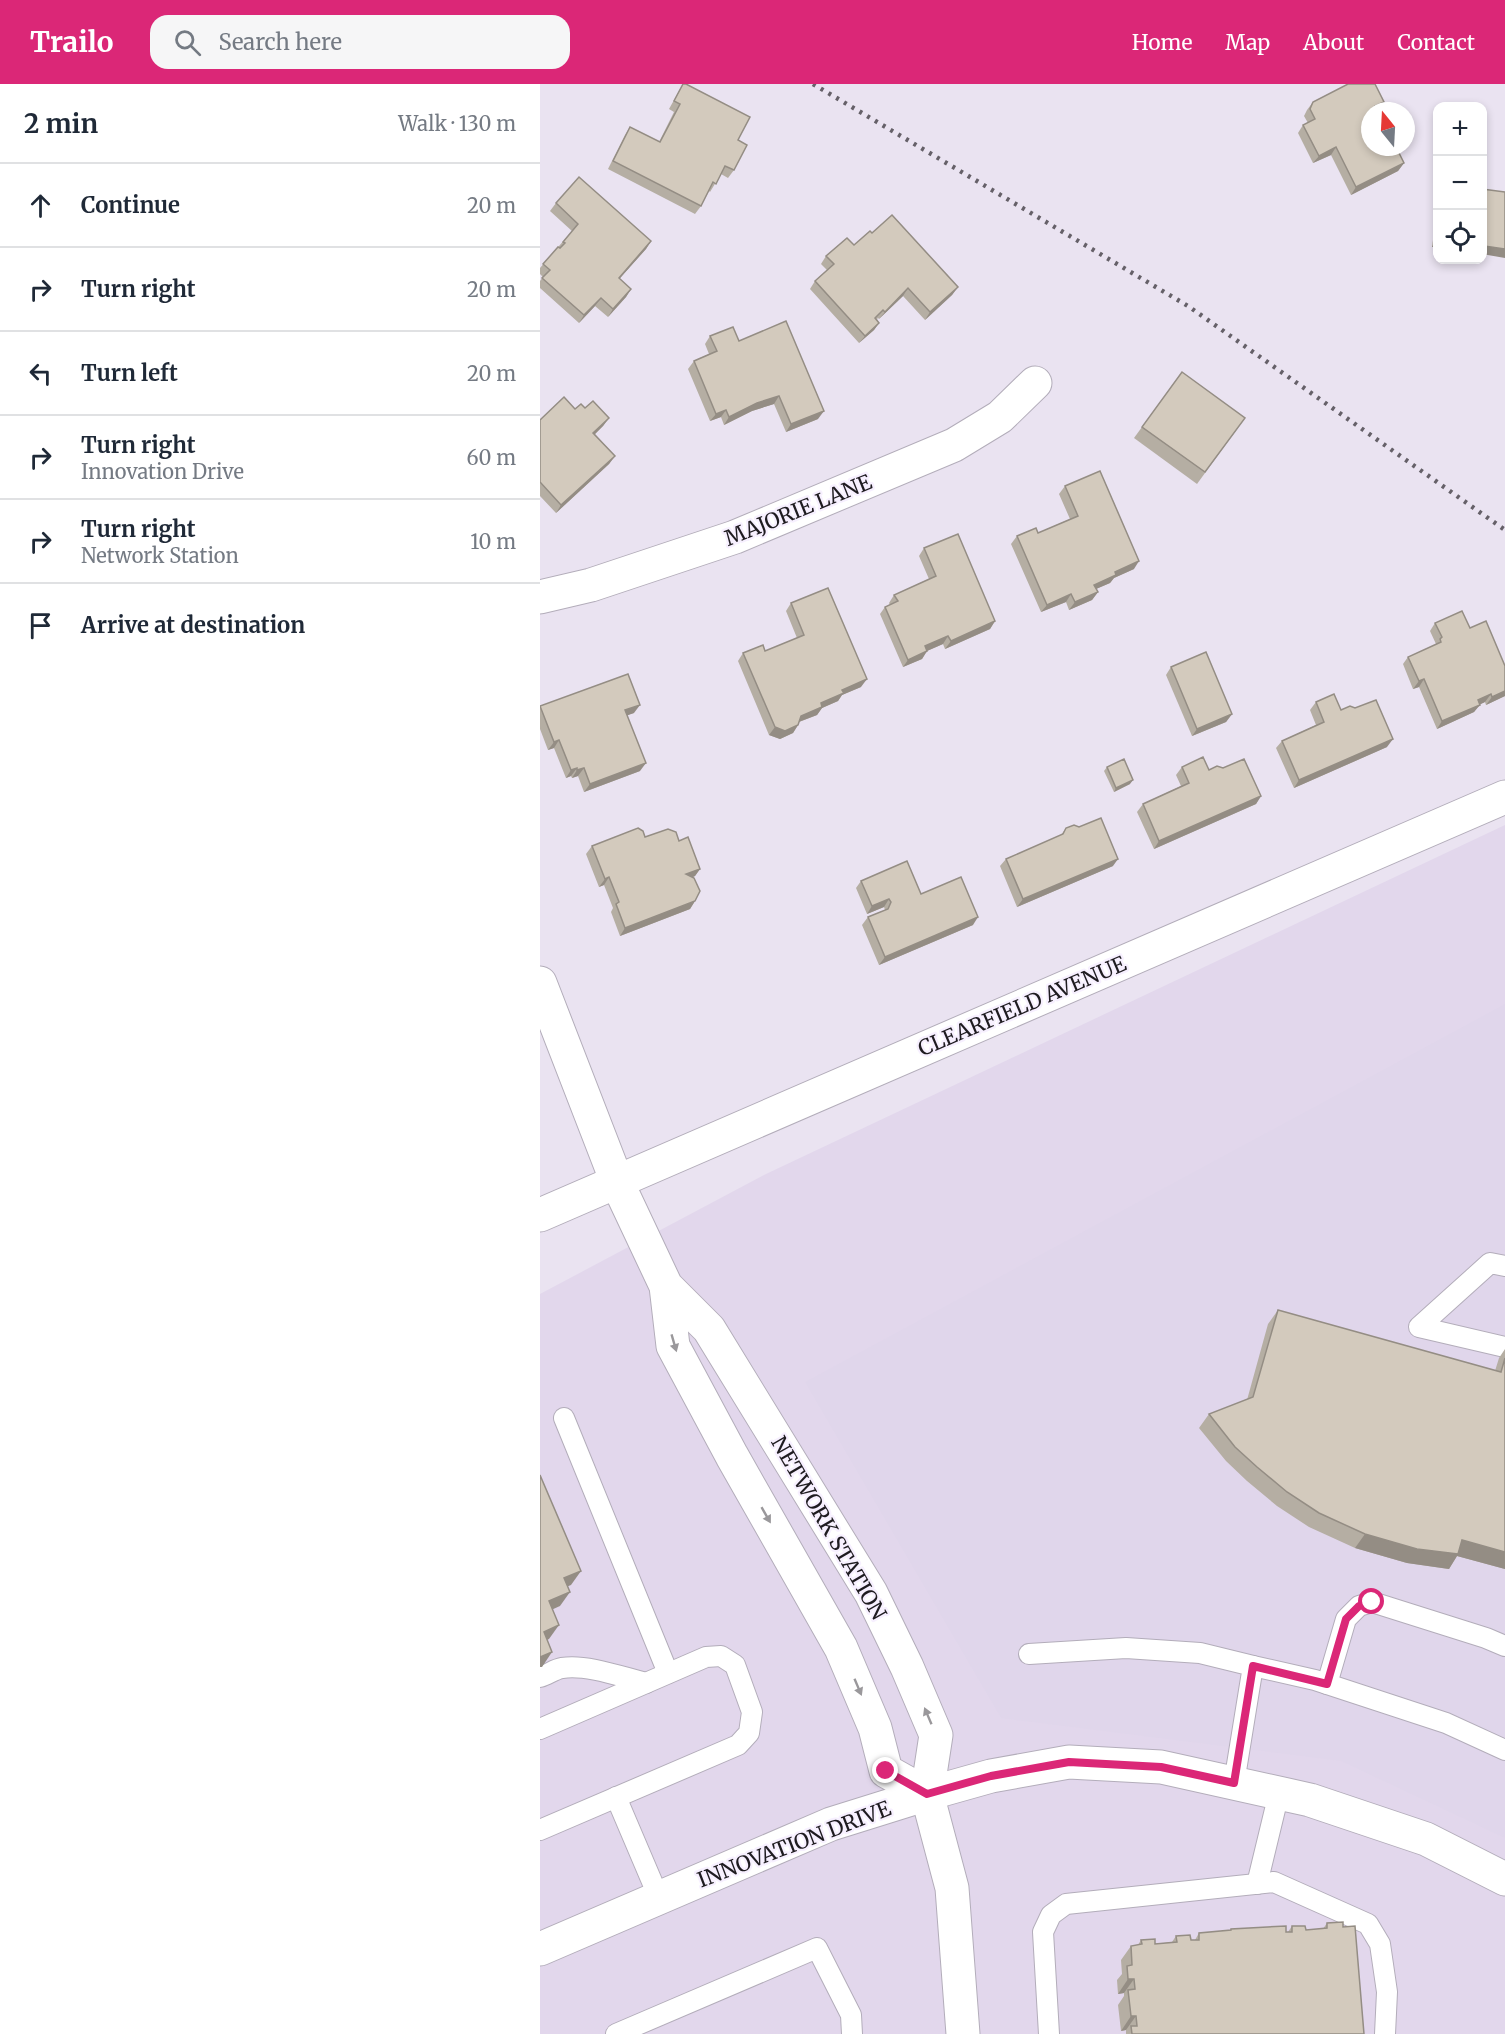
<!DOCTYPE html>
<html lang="en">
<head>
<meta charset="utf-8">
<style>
  :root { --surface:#fff; --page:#f6f6f7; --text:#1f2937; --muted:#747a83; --line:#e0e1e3; --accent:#db2777 }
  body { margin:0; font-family:Merriweather,serif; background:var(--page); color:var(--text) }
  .controls { position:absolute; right:18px; top:18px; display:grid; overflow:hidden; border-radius:12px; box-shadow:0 3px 9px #0003 }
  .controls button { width:54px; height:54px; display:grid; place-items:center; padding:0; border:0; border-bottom:2px solid var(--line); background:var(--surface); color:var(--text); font:30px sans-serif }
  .compass { position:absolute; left:821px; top:18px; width:54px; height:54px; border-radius:50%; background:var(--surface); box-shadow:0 3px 9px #0003; rotate:342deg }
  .stop { position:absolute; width:18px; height:18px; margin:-14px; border:4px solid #db2777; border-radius:50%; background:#fff }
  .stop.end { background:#db2777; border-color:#fff; box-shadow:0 2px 6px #0008 }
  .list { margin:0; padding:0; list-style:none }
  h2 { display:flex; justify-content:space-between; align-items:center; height:78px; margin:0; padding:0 24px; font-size:26px }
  h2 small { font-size:20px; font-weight:400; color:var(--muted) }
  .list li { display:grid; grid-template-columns:39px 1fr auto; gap:18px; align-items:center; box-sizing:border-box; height:84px; padding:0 24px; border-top:2px solid var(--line) }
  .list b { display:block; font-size:22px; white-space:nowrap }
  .list p { margin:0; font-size:20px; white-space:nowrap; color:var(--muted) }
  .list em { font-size:20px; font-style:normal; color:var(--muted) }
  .icon { flex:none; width:33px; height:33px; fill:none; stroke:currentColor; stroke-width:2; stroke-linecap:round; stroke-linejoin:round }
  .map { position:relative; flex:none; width:965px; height:1950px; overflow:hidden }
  header { display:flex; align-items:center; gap:36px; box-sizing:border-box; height:84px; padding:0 30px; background:var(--accent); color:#fff }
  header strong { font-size:28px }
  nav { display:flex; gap:33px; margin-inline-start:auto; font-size:21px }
  .search { width:420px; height:54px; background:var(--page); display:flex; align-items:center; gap:15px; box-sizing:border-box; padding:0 21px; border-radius:18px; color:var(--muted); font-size:22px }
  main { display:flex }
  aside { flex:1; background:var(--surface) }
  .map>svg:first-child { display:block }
  .commercial { fill:#e2d7ec }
  .built { fill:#e0d6eb }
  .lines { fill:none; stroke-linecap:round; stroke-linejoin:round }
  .lane-casing { stroke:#b3adba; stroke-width:22 }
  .street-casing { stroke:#b3adba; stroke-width:35 }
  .secondary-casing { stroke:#b3adba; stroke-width:35 }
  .lane { stroke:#fff; stroke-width:20 }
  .street { stroke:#fff; stroke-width:33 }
  .secondary { stroke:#fff; stroke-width:33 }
  .rail { stroke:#656068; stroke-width:4.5; stroke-dasharray:3 6; stroke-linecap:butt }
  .wall { fill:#b5aea3 }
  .shaded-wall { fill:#948d84 }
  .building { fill:#d3cabd; stroke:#948d84; stroke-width:1.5 }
  .oneway { fill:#9a989b }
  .route { stroke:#db2777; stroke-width:8 }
  .labels { text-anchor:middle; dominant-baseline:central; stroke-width:4.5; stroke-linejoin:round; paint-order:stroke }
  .street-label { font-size:21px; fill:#1e1b20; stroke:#f7f0ff }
</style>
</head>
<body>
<header>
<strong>Trailo</strong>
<div class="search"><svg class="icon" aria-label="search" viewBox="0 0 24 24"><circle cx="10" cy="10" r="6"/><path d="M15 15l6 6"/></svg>Search here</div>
<nav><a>Home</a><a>Map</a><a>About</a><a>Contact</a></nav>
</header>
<main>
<aside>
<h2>2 min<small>Walk · 130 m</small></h2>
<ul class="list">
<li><svg class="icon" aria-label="ahead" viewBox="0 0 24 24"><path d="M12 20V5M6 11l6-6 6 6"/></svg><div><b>Continue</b></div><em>20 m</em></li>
<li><svg class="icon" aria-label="right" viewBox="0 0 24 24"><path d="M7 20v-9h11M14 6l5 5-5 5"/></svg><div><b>Turn right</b></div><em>20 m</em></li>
<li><svg class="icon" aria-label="left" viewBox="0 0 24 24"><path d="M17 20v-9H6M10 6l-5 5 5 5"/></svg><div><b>Turn left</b></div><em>20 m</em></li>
<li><svg class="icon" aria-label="right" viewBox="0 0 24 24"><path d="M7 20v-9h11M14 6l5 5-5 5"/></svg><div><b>Turn right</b><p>Innovation Drive</p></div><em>60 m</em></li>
<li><svg class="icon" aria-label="right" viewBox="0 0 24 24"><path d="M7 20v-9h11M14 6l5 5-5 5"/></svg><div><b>Turn right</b><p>Network Station</p></div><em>10 m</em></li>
<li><svg class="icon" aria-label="arrive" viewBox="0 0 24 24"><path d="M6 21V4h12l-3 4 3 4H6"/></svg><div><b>Arrive at destination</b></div></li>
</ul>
</aside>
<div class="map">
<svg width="965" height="1950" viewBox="0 0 965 1950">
  <rect width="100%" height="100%" fill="#eae3f1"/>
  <path class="commercial" d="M965 741V1950H0V1210L226 1090Z"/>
  <path class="built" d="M965 920V1754L801 1677 461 1634 265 1298Z"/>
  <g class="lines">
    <g class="lane-casing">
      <g id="lane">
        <path d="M965 1182 950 1179 879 1243 965 1263"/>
        <path d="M24 1334 128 1589"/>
        <path d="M489 1570 586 1564 660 1569 713 1582 694 1699"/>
        <path d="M713 1582 775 1596 906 1639 965 1666"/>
        <path d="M0 1593C7 1591 15 1585 22 1584 47 1580 82 1593 106 1599"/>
        <path d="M787 1600 806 1535 819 1522 832 1518 946 1554 965 1562"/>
        <path d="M0 1645 166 1573 181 1572 195 1581 212 1628 209 1649 198 1661 0 1746"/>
        <path d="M76 1713 119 1814"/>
        <path d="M717 1800 739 1709"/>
        <path d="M76 1950 277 1864 311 1931 312 1950"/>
        <path d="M509 1950 503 1848 511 1831 526 1820 734 1798 828 1840 840 1860 847 1908 845 1950"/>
      </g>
    </g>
    <g class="street-casing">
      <g id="street">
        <path d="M0 513 51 501 195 453 414 361 460 333 495 299"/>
        <path d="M0 899 77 1098 126 1202 133 1262 192 1372 301 1564 335 1644 346 1687 387 1710 396 1651 367 1583 331 1509 169 1245 126 1202"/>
        <path d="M387 1710 412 1804 423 1950"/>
        <path d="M0 1865 291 1740 387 1710 451 1692 529 1678 621 1683 770 1716 886 1755 965 1795"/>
      </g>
    </g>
    <g class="secondary-casing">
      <path id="secondary" d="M0 1131 965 713"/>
    </g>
    <use href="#lane" class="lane"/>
    <use href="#street" class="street"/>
    <use href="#secondary" class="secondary"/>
    <path class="rail" d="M273 0 648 222 965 446"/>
  </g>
  <g class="wall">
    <path d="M143 0 198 56 194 86 188 94 181 90 170 108 169 107 161 122 155 130 68 85 85 51 90 43 119 58 134 28 129 25Z"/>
    <path d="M773 18H844L838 27 864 79 858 87 811 111 791 71 773 79 758 49 763 41 768 39 764 32 767 26Z"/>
    <path d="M16 119 111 157 106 165 79 195 91 205 86 213 68 233 55 222 39 239 0 204V197L3 193 0 190V184L32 147 10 127Z"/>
    <path d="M897 128V163H892Z"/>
    <path d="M332 149 418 203 412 211 385 236 363 212 339 235 338 234 337 235 339 239 334 246 319 259 270 205 275 197 287 186 281 180 286 172 314 161Z"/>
    <path d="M170 252 199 257 278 335 246 348 234 320 212 327 184 341 181 333 170 337 148 285 154 277 169 270 165 260Z"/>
    <path d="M642 288 697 345 657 400 594 354Z"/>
    <path d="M45 324 69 334 63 342 55 350 75 372 69 380 16 429 0 412V336L35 325Z"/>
    <path d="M525 402 594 485 574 494 570 499 556 505 558 508 552 516 529 526 526 518 501 528 471 460 477 452 498 449 530 435 519 410Z"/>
    <path d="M384 464 455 537 450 545 405 565 403 560 387 567 382 575 363 583 340 530 345 523 350 521 349 519 354 511 389 495 379 472Z"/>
    <path d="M251 519 321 603 302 611 298 617 282 624 277 631 259 638 258 641 253 649 240 655 229 651 198 577 203 569 225 567 257 554 246 527Z"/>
    <path d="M895 539 930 544 965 582V612L946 621 945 618 940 620 934 628 897 645 879 603 873 605 863 580 868 573 895 561 896 560 890 547Z"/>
    <path d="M631 583 692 630 686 638 652 652 626 591Z"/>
    <path d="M776 618 801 626 815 624 847 663 754 704 736 664 742 657 776 641 770 626Z"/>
    <path d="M0 622 94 629 87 631 100 687 44 708 38 692 32 694 31 692 26 694 14 664 8 666 0 645Z"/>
    <path d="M567 683 590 700 574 708 564 687Z"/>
    <path d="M642 683 669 686 721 712 716 720 614 765 597 728 603 720 641 702 636 691Z"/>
    <path d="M526 744 573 782 477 823 460 782 466 775 521 751Z"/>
    <path d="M105 753 139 757 160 785 155 792 153 793 155 817 150 825 80 852 71 828 73 824 64 801 59 803 46 770 52 762Z"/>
    <path d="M321 797 381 810 433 841 339 881 322 841 328 833 345 826 344 823 327 830 316 804Z"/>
    <path d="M738 1226 955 1287 959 1274 965 1265V1485L917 1472 909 1485 867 1479 815 1464 769 1443 737 1422 707 1397 686 1377 659 1344 669 1330 707 1316 728 1240Z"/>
    <path d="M787 1839 803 1843 824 1950H586V1946L581 1947 578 1921 584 1912V1909L578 1910 577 1896 582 1890 581 1876 591 1862 598 1861 601 1856 615 1860 632 1858 636 1852 651 1856H655L659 1849 689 1847 691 1845 748 1848 752 1842 766 1846 783 1845Z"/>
  </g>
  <g class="shaded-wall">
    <path d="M844 18 839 26 837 27 835 22Z"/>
    <path d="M796 63 791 71 773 79 779 72Z"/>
    <path d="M864 79 858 87 811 111 816 103Z"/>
    <path d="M897 155V163H892Z"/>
    <path d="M111 157 106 165 73 202 79 194Z"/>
    <path d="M945 162 965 165V174L942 170V166Z"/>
    <path d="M926 176H937L934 178 925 177Z"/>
    <path d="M418 203 412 211 385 236 390 228Z"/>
    <path d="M368 204 363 212 339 235 345 228Z"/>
    <path d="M91 205 86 213 68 233 73 225Z"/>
    <path d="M61 214 55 222 39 239 44 231Z"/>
    <path d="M339 239 334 246 319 259 325 252Z"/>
    <path d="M239 312 234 320 212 327 184 341 189 333 217 319Z"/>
    <path d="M186 326 181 333 170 337 176 330Z"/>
    <path d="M284 327 278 335 246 348 251 340Z"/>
    <path d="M69 334 63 342 48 357 53 349Z"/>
    <path d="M75 372 69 380 16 429 21 421Z"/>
    <path d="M599 477 594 485 574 494 570 499 549 508 554 501 575 488Z"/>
    <path d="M558 508 552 516 529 526 535 518Z"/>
    <path d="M531 510 526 518 501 528 507 521Z"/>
    <path d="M455 537 450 545 405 565 411 557Z"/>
    <path d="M408 552 403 560 380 570 385 562Z"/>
    <path d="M387 567 382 575 363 583 368 576Z"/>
    <path d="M327 595 321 603 302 611 298 617 282 624 277 631 256 639 261 632 302 606Z"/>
    <path d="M884 595 879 603 873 605 879 597Z"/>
    <path d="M965 607V612L946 621 952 613Z"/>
    <path d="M951 610 945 618 933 624 940 621 934 628 897 645 902 637 938 616Z"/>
    <path d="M100 621 94 629 80 634 85 626Z"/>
    <path d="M692 630 686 638 652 652 657 645Z"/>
    <path d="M258 641 253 649 240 655 229 651 235 643Z"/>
    <path d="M853 655 847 663 754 704 759 696Z"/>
    <path d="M19 656 14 664 8 666 14 658Z"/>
    <path d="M106 679 100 687 44 708 50 700Z"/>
    <path d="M37 684 31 692 26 694 31 686Z"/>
    <path d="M44 684 38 692 32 694 37 686Z"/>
    <path d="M593 696 590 700 574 708 576 704Z"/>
    <path d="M721 712 716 720 614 765 619 757Z"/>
    <path d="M578 775 573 782 477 823 483 815Z"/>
    <path d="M160 785 155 792 141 798 146 790Z"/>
    <path d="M69 793 64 801 59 803 65 795Z"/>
    <path d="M349 815 344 823 327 830 332 822Z"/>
    <path d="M155 817 150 825 80 852 85 844Z"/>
    <path d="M438 833 433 841 339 881 345 873Z"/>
    <path d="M825 1450 922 1456 965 1468V1485L917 1472 909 1485 867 1479 815 1464Z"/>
    <path d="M41 1487 31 1501 14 1508 24 1494Z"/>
    <path d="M30 1508 20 1522 0 1531 9 1517Z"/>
    <path d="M19 1541 9 1555 0 1559 4 1548Z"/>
    <path d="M12 1568 2 1583H0V1573Z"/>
    <path d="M588 1895H594L584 1909 578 1910Z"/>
    <path d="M591 1932H596L586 1946 581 1947Z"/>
  </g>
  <g class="building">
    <path d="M143 0H146L210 33 198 56 207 61 194 86 185 82 176 100 173 98 161 122 73 77 90 43 120 58 140 20 134 17Z"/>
    <path d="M808 0H835L844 18 835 22 838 27H830V63H856L864 79 816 103 796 63 779 72 763 41 775 35 770 25 773 18Z"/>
    <path d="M39 93 111 157 79 194 91 205 73 225 61 214 44 231 2 194 10 186 3 180 18 163 20 164 25 159 23 158 38 140 16 119Z"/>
    <path d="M942 105 965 108V165L945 162V166L942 168Z"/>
    <path d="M352 131 418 203 390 228 368 204 345 228 343 226 335 234 339 239 325 252 275 197 294 180 286 172 307 154 314 161 330 147 332 149Z"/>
    <path d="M246 237 284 327 251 340 239 312 217 319 189 333 186 326 176 330 154 277 177 267 170 252 193 243 199 257Z"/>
    <path d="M642 288 705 334 665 388 602 343Z"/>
    <path d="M24 313 35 325 41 320 45 324 53 317 69 334 53 349 75 372 21 421 0 398V336Z"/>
    <path d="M560 387 599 477 575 488 576 491 554 501 558 508 535 518 531 510 507 521 477 452 496 444 498 449 538 432 525 402Z"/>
    <path d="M418 450 455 537 411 557 408 552 385 562 387 567 368 576 345 523 358 517 354 511 396 492 384 464Z"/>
    <path d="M288 504 327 595 302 606 304 609 281 619 282 623 261 632 258 641 245 647 235 643 203 569 223 561 225 567 264 551 251 519Z"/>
    <path d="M922 527 930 544 946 537 965 582V607L952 613 951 610 938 616 940 621 902 637 884 595 879 597 868 573 901 558 900 555 902 553 895 539Z"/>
    <path d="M666 568 692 630 657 645 631 583Z"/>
    <path d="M88 590 100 621 85 626 106 679 50 700 44 684 37 686V684L31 686 19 656 14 658 0 622Z"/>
    <path d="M794 610 801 626 810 622 815 624 836 616 853 655 759 696 742 657 784 638 776 618Z"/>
    <path d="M663 673 669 686 677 682 683 684 704 675 721 712 619 757 603 720 649 699 642 683Z"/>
    <path d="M584 675 593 696 576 704 567 683Z"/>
    <path d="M561 734 578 775 483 815 466 775 523 750 526 744 534 741 539 743Z"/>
    <path d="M98 744 103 747 105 753 128 745 136 748 139 757 148 753 160 785 146 790 154 794 160 807 155 817 85 844 76 820 79 818 69 793 65 795 52 762Z"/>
    <path d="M367 777 381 810 421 793 438 833 345 873 328 833 348 825 351 818 349 815 332 822 321 797Z"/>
    <path d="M738 1226 961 1288 965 1274V1468L922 1456 918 1470 877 1465 825 1450 779 1429 747 1408 717 1383 695 1363 669 1330 713 1313Z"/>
    <path d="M0 1391 41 1487 24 1494 30 1508 9 1517 19 1541 4 1548 12 1568 0 1573Z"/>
    <path d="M803 1838V1843L815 1842 824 1950H592L591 1942H597L596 1932H591L588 1906 595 1905 594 1895H588L587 1882 592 1881 591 1862 602 1860 601 1856 615 1855V1860L637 1858 636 1852 650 1851 651 1856H659V1849L691 1846V1845L746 1842V1848H752V1842H765L766 1846 787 1844V1839Z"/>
  </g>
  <defs><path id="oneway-solid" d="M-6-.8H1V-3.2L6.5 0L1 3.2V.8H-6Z" transform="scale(1.5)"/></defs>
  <g class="oneway">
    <use href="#oneway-solid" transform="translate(134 1259) rotate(74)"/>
    <use href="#oneway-solid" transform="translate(226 1431) rotate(60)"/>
    <use href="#oneway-solid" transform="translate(318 1603) rotate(67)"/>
    <use href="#oneway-solid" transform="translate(388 1632) rotate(-113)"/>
  </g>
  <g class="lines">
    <path class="route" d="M346 1687 387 1710 451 1692 529 1678 621 1683 694 1699 713 1582 787 1600 806 1535 819 1522 832 1518"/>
  </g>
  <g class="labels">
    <g class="street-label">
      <text transform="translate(258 426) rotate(-22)">MAJORIE LANE</text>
      <text transform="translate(482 922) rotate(-23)">CLEARFIELD AVENUE</text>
      <text transform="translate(289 1444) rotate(60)">NETWORK STATION</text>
      <text transform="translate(254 1760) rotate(-21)">INNOVATION DRIVE</text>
    </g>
  </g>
</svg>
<div class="controls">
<button>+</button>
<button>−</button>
<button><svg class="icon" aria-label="locate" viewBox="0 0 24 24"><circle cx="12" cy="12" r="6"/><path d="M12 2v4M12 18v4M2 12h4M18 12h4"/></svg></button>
</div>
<svg class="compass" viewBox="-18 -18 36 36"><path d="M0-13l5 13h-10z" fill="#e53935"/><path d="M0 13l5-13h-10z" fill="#747a83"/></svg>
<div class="stop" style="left:832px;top:1518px"></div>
<div class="stop end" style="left:346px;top:1687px"></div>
</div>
</main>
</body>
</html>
